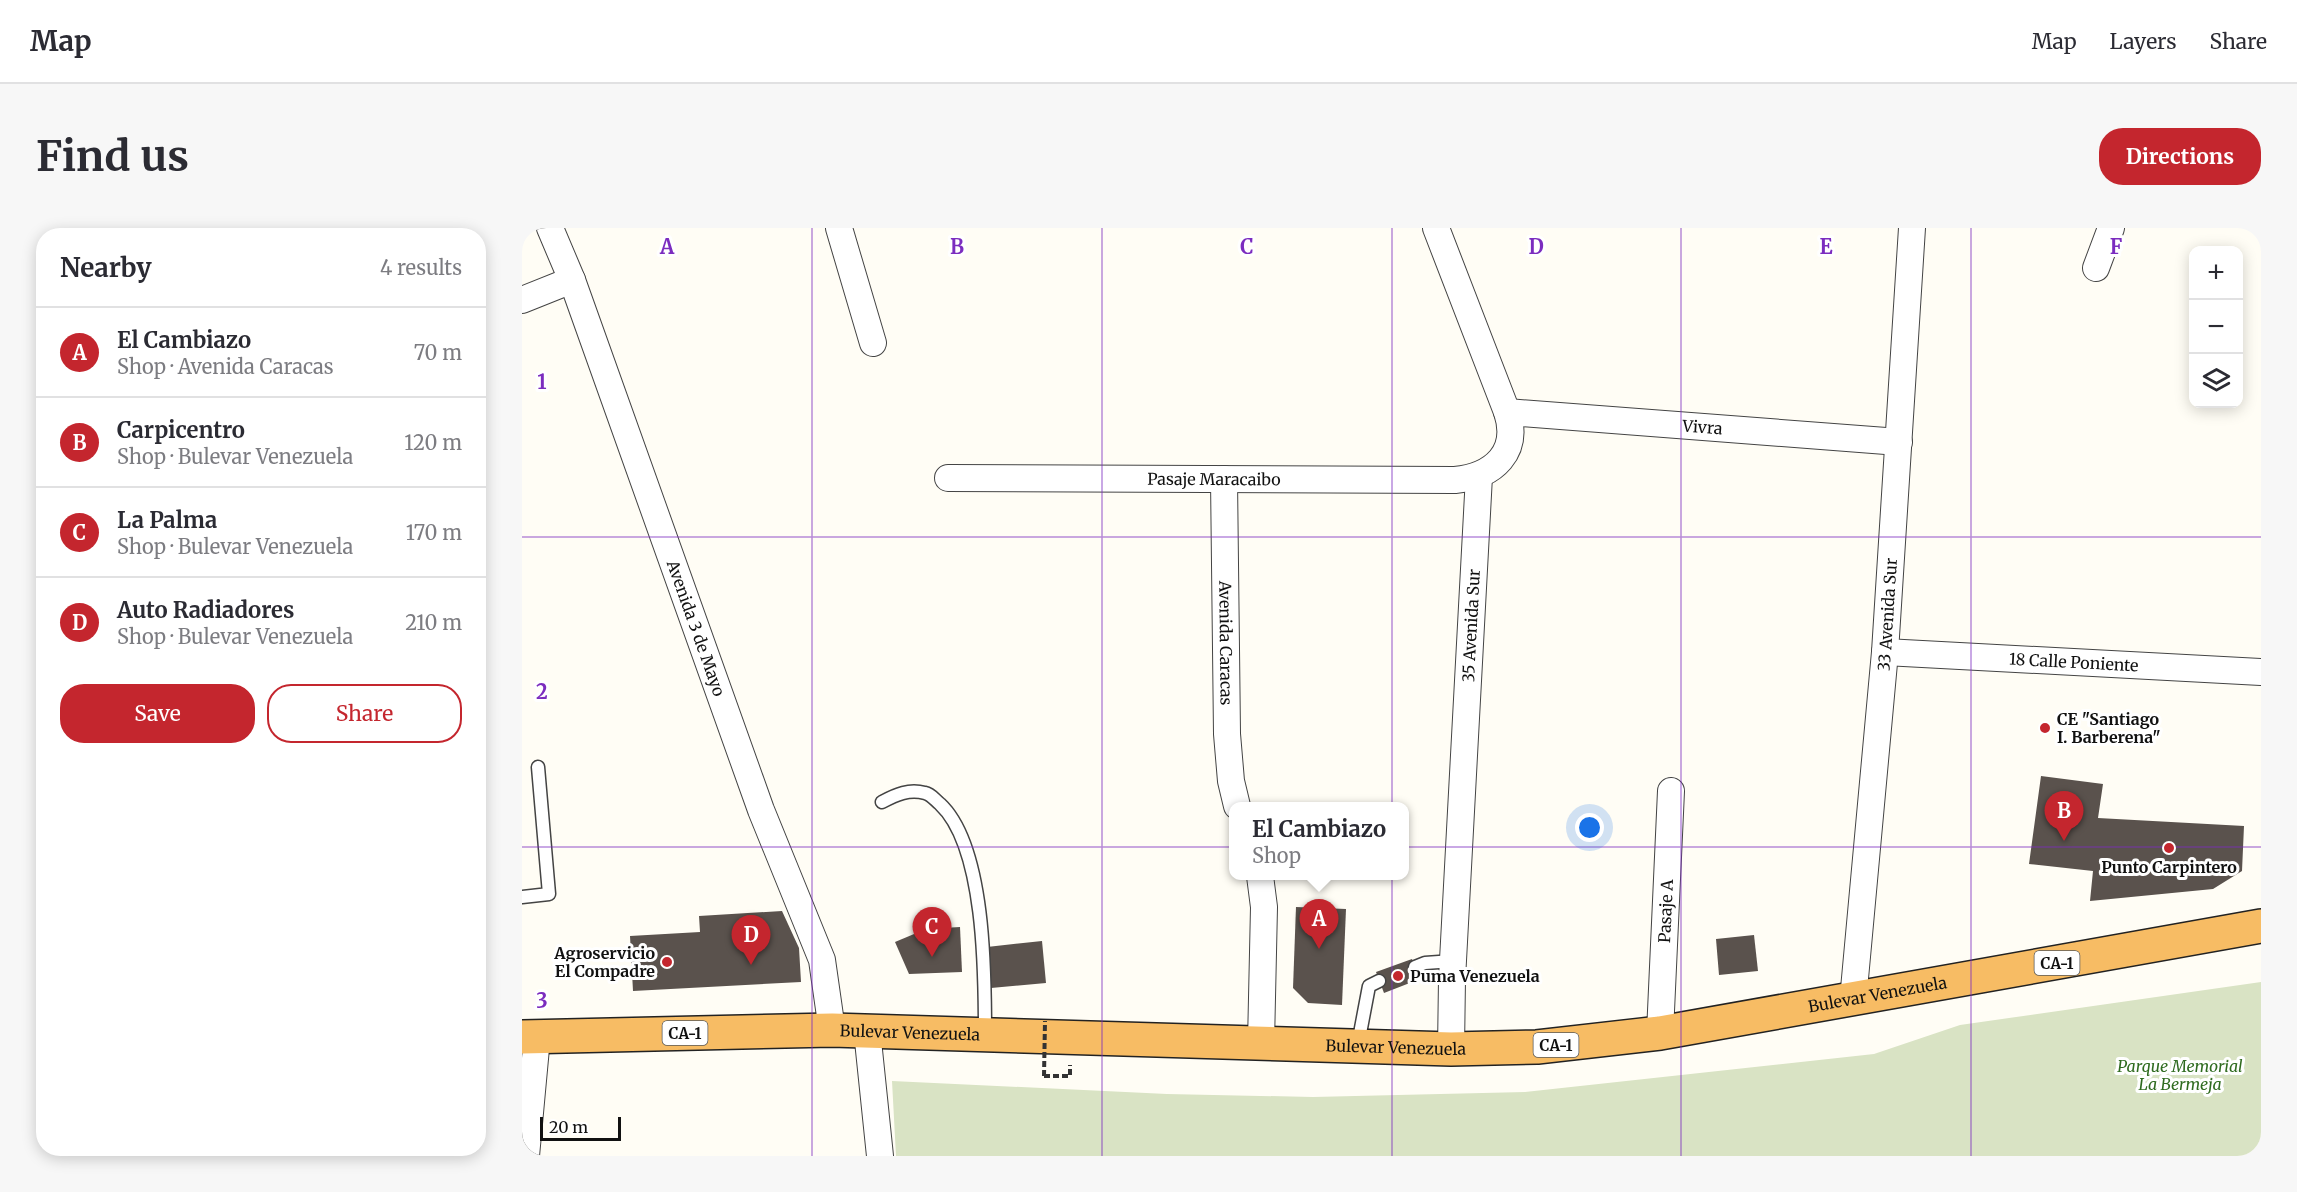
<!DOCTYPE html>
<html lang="en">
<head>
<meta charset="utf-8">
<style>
  :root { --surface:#fff; --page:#f7f7f7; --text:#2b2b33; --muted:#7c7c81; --line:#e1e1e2; --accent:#c4262e }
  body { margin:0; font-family:Merriweather,serif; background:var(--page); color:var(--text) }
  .controls { position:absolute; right:18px; top:18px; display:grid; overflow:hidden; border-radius:12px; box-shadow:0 3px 15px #0003 }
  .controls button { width:54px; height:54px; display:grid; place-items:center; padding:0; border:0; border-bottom:2px solid var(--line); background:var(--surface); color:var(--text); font:30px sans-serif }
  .scale { position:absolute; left:18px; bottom:15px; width:81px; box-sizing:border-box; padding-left:6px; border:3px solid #111; border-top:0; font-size:16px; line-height:21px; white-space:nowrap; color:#111; -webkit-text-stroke:4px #fff; paint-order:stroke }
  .you { position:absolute; left:1068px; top:600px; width:21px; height:21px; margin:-15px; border:4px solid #fff; border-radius:50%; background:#1a73e8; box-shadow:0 0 0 9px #1a73e833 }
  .badge { display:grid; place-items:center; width:39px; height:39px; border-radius:50%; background:var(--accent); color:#fff; font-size:20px; font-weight:700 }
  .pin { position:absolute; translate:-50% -50px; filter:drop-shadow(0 2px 3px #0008) }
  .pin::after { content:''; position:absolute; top:32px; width:21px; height:18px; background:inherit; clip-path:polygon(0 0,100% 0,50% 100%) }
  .popup { position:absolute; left:707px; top:574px; width:180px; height:78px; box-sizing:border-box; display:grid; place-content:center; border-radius:12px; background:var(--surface); filter:drop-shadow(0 2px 4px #0005); font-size:20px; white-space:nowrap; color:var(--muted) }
  .popup b { font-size:22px; color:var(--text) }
  .popup::after { content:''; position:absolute; left:50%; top:100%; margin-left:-12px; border:12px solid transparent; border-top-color:var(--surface) }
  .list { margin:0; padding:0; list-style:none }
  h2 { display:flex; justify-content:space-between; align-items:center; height:78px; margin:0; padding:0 24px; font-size:26px }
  h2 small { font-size:20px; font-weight:400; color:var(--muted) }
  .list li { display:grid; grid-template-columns:39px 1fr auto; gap:18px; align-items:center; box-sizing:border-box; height:90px; padding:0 24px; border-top:2px solid var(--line) }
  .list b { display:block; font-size:22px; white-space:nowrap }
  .list p { margin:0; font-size:20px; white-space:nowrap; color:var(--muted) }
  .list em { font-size:20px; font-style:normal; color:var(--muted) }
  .actions { display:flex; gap:12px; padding:18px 24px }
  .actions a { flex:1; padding:14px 0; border:2px solid var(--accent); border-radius:24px; text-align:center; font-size:21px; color:var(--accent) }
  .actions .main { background:var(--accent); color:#fff }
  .icon { flex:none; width:33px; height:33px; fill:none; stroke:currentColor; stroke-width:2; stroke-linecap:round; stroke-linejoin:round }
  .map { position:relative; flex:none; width:1739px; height:928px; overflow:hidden; border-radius:24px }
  header { display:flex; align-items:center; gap:36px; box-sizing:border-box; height:84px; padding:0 30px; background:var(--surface); border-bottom:2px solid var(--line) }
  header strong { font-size:28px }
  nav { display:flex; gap:33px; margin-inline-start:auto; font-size:21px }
  .intro { display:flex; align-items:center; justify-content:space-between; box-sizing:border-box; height:144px; padding:0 36px }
  h1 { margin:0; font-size:42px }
  .button { padding:15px 27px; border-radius:24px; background:var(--accent); color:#fff; font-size:21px; font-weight:700 }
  main { display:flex; gap:36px; padding:0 36px }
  aside { flex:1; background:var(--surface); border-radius:24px; box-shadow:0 3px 15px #0003 }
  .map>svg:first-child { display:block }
  .cemetery { fill:#d9e3c4 }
  .building { fill:#5a524d }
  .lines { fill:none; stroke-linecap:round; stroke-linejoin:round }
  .service-casing { stroke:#444; stroke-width:15 }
  .minor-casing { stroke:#444; stroke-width:28 }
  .trunk-casing { stroke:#222; stroke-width:36 }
  .path { stroke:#333; stroke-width:4; stroke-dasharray:6 3; stroke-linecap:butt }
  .service { stroke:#fff; stroke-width:12 }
  .minor { stroke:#fff; stroke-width:26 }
  .trunk { stroke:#f7bc64; stroke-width:33 }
  .path-bridge { stroke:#333; stroke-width:4; stroke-dasharray:6 3; stroke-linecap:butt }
  .grid { fill:none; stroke:#7b2cbf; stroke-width:1.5; stroke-opacity:0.55 }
  .poi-dot { fill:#c4262e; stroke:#fff; stroke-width:2 }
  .labels { text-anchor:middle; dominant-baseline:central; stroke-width:6; stroke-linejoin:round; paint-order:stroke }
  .shield { fill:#fff; stroke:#585858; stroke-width:1.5 }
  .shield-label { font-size:15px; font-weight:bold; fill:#111 }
  .street-label { font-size:16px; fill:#111; stroke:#fff }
  .poi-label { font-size:16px; font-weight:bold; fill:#111; stroke:#fff; text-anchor:start }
  .park-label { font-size:16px; font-style:italic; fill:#2f6b1f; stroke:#fff }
  .grid-label { font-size:20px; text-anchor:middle; font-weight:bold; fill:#7b2cbf; stroke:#fff; stroke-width:6; stroke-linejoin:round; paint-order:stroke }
</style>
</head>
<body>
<header>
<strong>Map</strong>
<nav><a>Map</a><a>Layers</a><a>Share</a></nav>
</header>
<div class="intro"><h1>Find us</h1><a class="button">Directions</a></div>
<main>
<aside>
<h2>Nearby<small>4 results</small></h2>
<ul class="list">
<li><span class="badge">A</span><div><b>El Cambiazo</b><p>Shop · Avenida Caracas</p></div><em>70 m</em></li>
<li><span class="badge">B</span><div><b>Carpicentro</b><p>Shop · Bulevar Venezuela</p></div><em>120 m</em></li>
<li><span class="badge">C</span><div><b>La Palma</b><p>Shop · Bulevar Venezuela</p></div><em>170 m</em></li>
<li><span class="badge">D</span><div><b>Auto Radiadores</b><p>Shop · Bulevar Venezuela</p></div><em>210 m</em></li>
</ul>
<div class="actions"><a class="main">Save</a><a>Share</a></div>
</aside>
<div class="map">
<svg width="1739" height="928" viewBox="0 0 1739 928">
  <rect width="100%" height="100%" fill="#fffdf5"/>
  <path class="cemetery" d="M1739 754V928H374L370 853 645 866 791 869 1003 864 1352 826 1438 797Z"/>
  <g class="building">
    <path d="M1519 548 1581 556 1576 590 1722 598 1720 643 1691 661 1568 673 1571 643 1507 636Z"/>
    <path d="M774 679 824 681 820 777 786 775 771 760Z"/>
    <path d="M260 683 277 720 279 754 111 763 108 708 178 704 177 688Z"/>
    <path d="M438 699 440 744 387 746 373 714 404 701Z"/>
    <path d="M1232 707 1236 743 1197 747 1194 711Z"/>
    <path d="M520 713 524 755 469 760 465 719Z"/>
    <path d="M890 731 898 751 862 765 854 744Z"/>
  </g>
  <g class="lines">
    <g class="service-casing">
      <g id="service">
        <path d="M360 574C375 566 387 561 403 565 409 566 413 572 418 576 463 618 463 745 463 805"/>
        <path d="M0 669 27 666 16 539"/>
        <path d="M893 739 903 735 931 733"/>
        <path d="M836 816 847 758 857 753"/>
      </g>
    </g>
    <g class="minor-casing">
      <g id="minor">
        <path id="s1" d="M28 0 50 52 239 582 300 732 310 802"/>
        <path d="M317 0 351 115"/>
        <path d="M1574 40 1589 0"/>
        <path d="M0 72 50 52"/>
        <path id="s2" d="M985 184 1377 214"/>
        <path id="s3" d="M426 250 933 252C972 248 998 224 985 184L914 0"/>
        <path id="s4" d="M702 251 705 506 709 553 715 578"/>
        <path id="s5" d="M1363 424 1739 444"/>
        <path d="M738 648 742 679 739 815"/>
        <path id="s6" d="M1331 772 1363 424 1390 0"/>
        <path d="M345 803 358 928"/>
        <path id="s7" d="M1138 805 1149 563"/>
        <path id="s8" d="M929 821 930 751 957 248"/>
        <path d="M4 928 15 809"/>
      </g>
    </g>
    <g class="trunk-casing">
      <g id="trunk">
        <path id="s9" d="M0 809 310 802 929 821 1015 819 1138 805 1739 698"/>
      </g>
    </g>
    <path class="path" d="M522 848H548V837"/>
    <use href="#service" class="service"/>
    <use href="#minor" class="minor"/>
    <use href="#trunk" class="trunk"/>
    <path class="path-bridge" d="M522 848 523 793"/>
  </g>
  <path class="grid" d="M290 0V928M580 0V928M870 0V928M1159 0V928M1449 0V928M0 309H1739M0 619H1739"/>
  <g class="poi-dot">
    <circle cx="1523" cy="500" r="6"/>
    <circle cx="1647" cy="620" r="6"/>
    <circle cx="145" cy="734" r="6"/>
    <circle cx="876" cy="748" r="6"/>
  </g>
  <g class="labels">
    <g class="shield">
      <rect x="1512.5" y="723" width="45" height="24" rx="4.5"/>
      <rect x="140.5" y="793" width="45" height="24" rx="4.5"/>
      <rect x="1011.5" y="805" width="45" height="24" rx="4.5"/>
    </g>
    <g class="shield-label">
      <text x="1535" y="735">CA-1</text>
      <text x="163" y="805">CA-1</text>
      <text x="1034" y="817">CA-1</text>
    </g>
    <g class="street-label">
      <text stroke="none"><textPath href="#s2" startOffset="196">Vivra</textPath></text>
      <text stroke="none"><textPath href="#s3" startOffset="266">Pasaje Maracaibo</textPath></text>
      <text stroke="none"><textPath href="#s6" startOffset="387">33 Avenida Sur</textPath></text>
      <text stroke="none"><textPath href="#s8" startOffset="424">35 Avenida Sur</textPath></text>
      <text stroke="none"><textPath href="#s1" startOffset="426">Avenida 3 de Mayo</textPath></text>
      <text stroke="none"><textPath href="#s4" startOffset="164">Avenida Caracas</textPath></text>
      <text stroke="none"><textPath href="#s5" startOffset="189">18 Calle Poniente</textPath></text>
      <text stroke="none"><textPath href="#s7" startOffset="122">Pasaje A</textPath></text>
      <text stroke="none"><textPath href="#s9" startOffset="1360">Bulevar Venezuela</textPath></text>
      <text stroke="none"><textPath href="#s9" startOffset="388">Bulevar Venezuela</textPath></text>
      <text stroke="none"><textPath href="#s9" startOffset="874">Bulevar Venezuela</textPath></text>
    </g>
    <g class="poi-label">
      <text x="1535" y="491">CE "Santiago<tspan x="1535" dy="18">I. Barberena"</tspan></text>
      <text x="1647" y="639" text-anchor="middle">Punto Carpintero</text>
      <text x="133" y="725" text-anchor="end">Agroservicio<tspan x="133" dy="18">El Compadre</tspan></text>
      <text x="888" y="748">Puma Venezuela</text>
    </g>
    <g class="park-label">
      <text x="1658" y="838">Parque Memorial<tspan x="1658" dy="18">La Bermeja</tspan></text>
    </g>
  </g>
  <g class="grid-label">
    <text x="145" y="26">A</text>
    <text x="435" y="26">B</text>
    <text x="725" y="26">C</text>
    <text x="1014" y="26">D</text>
    <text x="1304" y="26">E</text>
    <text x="1594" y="26">F</text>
    <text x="20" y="161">1</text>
    <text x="20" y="471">2</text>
    <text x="20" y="780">3</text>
  </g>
</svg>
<div class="controls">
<button>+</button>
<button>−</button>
<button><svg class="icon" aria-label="layers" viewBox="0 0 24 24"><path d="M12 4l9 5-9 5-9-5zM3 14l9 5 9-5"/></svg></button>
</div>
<div class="scale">20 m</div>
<div class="you"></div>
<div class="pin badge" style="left:797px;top:721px">A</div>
<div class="popup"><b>El Cambiazo</b>Shop</div>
<div class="pin badge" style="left:1542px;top:613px">B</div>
<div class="pin badge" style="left:410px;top:729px">C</div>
<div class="pin badge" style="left:229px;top:737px">D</div>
</div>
</main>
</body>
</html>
